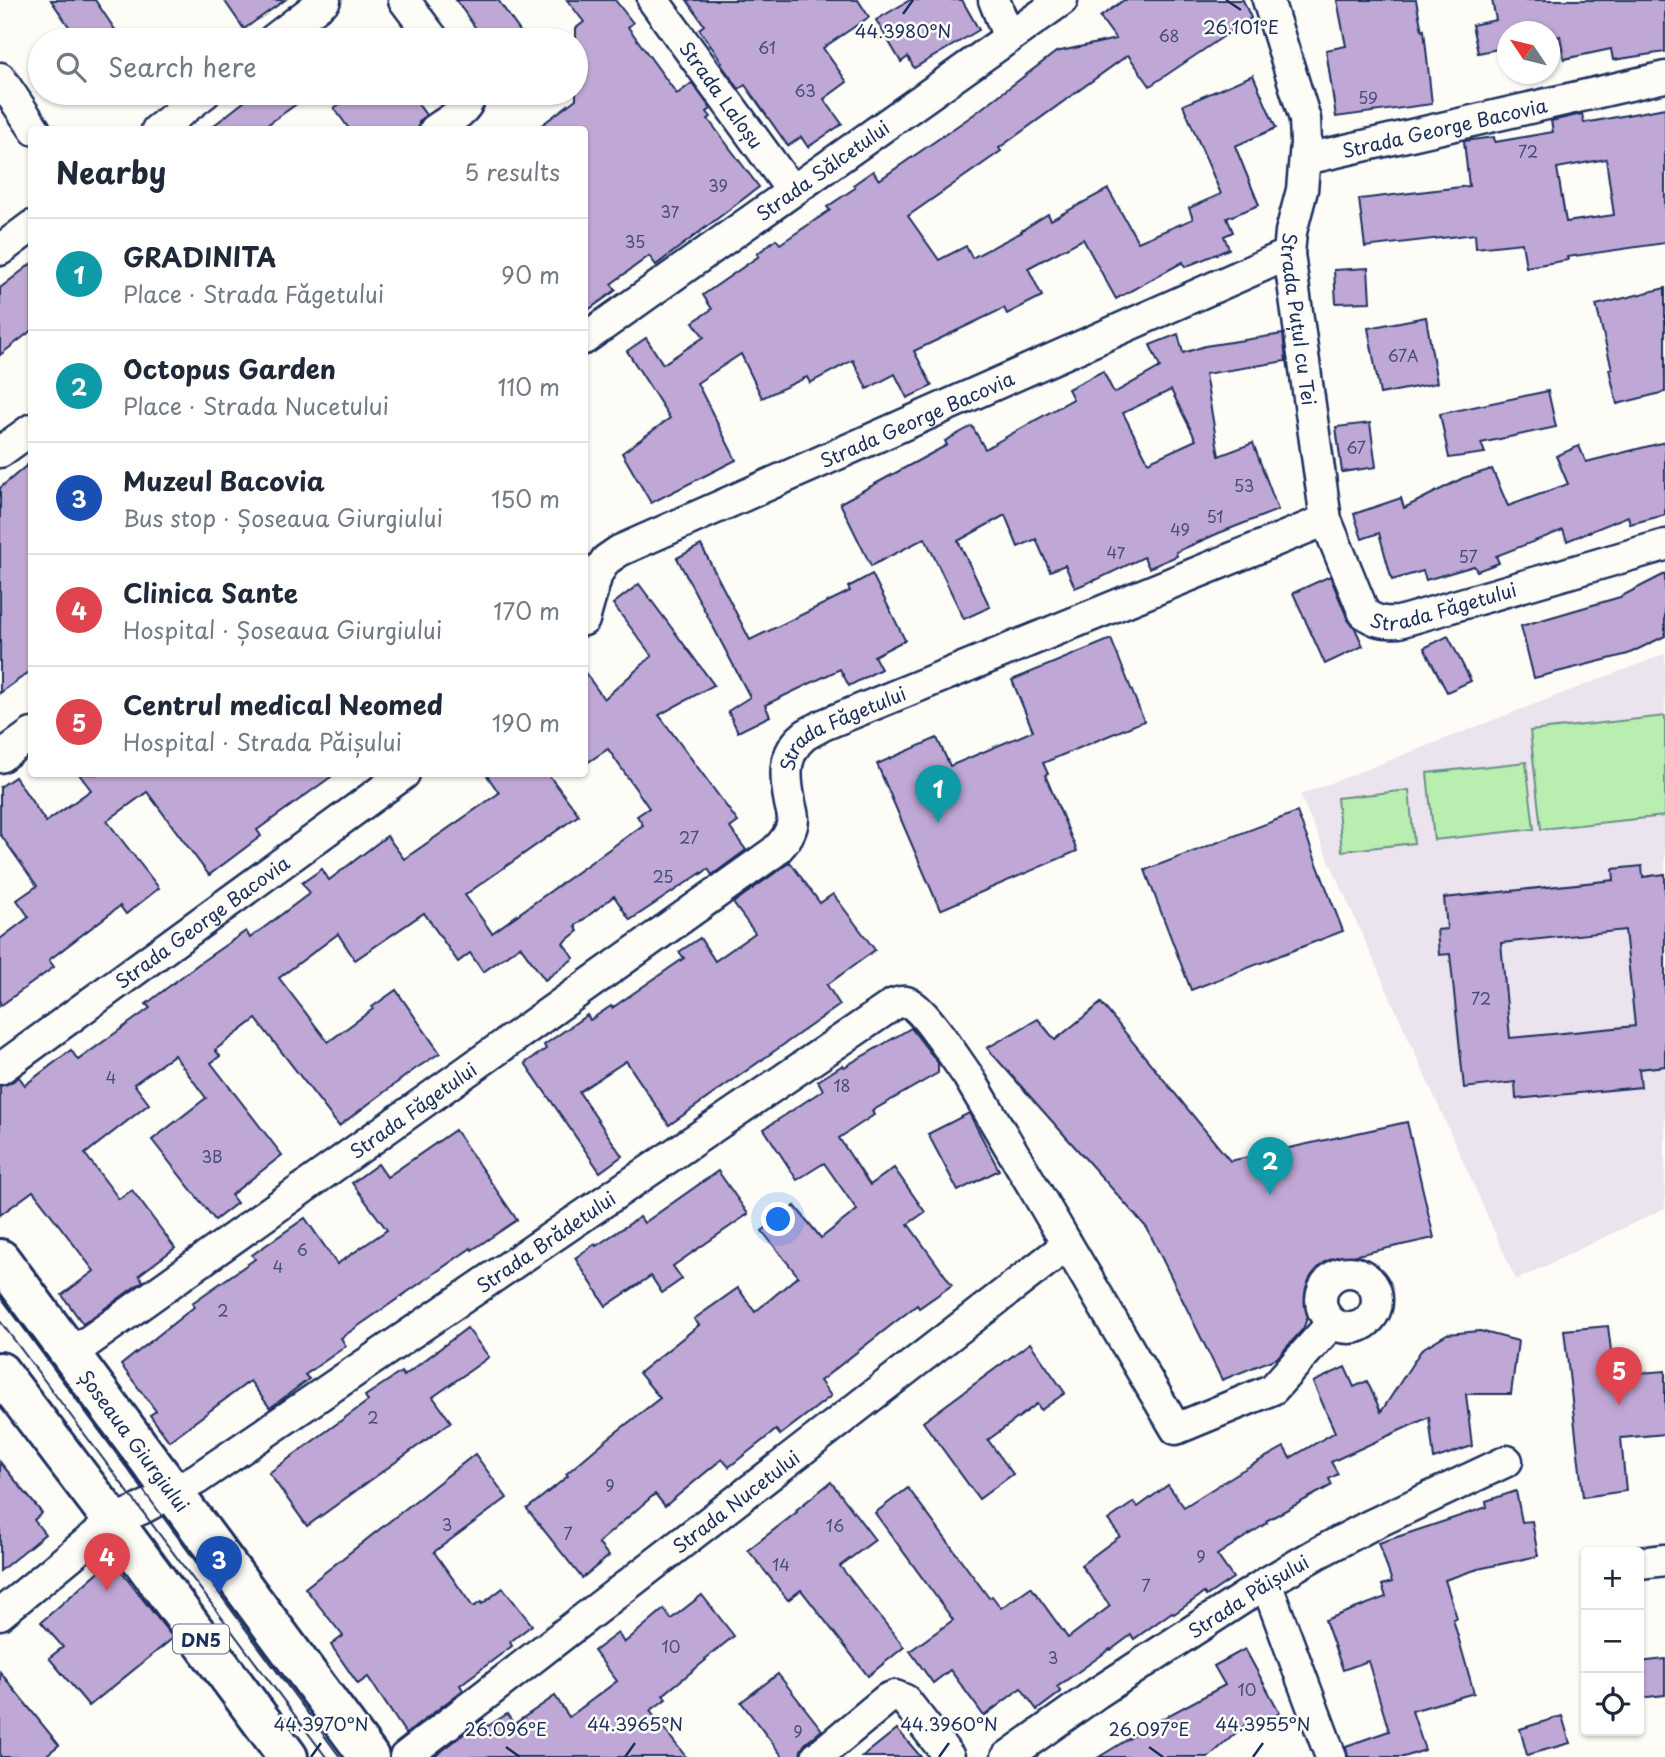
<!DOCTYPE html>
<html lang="en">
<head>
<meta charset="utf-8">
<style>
  :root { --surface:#fff; --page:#f6f6f7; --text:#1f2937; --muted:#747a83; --line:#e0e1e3; --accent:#d93025 }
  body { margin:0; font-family:"Playpen Sans",sans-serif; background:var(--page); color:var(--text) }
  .controls { position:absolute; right:21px; bottom:21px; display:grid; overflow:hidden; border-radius:7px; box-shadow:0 2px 5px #0004 }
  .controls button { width:63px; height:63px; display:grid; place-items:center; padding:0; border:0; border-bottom:2px solid var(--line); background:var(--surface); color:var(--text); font:35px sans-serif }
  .compass { position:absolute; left:1497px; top:21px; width:63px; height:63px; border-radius:50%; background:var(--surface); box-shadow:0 2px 5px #0004; rotate:305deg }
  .you { position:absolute; left:779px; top:1220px; width:24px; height:24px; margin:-18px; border:5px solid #fff; border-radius:50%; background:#1a73e8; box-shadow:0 0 0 10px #1a73e833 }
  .badge { display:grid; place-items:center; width:46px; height:46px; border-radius:50%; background:var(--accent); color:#fff; font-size:23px; font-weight:700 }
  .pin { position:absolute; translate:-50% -58px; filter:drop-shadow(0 2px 4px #0008) }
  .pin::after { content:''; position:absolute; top:37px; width:24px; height:21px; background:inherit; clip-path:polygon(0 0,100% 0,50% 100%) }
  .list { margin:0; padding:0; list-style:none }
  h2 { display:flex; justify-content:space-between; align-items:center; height:91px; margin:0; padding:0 28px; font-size:30px }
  h2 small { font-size:23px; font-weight:400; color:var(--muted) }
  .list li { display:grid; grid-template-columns:46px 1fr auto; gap:21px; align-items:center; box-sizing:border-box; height:112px; padding:0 28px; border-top:2px solid var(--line) }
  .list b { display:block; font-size:26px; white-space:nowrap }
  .list p { margin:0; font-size:23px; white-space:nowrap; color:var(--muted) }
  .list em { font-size:23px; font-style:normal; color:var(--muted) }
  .icon { flex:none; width:38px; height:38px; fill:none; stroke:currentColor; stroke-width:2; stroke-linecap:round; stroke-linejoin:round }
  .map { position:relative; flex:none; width:1665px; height:1757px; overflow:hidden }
  .search { position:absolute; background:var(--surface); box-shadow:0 2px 5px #0004; left:28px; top:28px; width:560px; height:77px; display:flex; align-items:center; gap:18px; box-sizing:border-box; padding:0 24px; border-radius:38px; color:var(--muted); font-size:26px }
  .panel { position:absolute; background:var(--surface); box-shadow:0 2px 5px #0004; left:28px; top:126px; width:560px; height:651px; border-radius:7px }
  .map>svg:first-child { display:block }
  .built { fill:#ebe3ed }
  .green { fill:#b8efb1; stroke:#6a8f88; stroke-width:2 }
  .building { fill:#c0a8d6; stroke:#1b2f5e; stroke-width:2; fill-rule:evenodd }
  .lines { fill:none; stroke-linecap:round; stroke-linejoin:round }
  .street-casing { stroke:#1b2f5e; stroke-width:35 }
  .primary-casing { stroke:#1b2f5e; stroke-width:44 }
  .street { stroke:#fdfcf7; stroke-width:30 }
  .primary { stroke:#fdfcf7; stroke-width:38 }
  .tram { stroke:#1b2f5e; stroke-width:2 }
  .ticks { fill:none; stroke:#1b2f5e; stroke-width:2.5 }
  .labels { text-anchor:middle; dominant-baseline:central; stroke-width:5; stroke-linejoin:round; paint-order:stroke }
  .number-label { font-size:16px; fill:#444d7c }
  .shield { fill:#fdfcf7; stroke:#5f6c8c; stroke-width:2 }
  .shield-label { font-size:18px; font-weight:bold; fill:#1b2f5e }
  .street-label { font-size:19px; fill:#1b2f5e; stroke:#fdfcf7 }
  .ticks-label { font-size:18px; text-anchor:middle; fill:#1b2f5e; stroke:#fdfcf7; stroke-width:5; stroke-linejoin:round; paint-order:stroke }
</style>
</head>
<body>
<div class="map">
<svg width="1665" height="1757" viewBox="0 0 1665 1757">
  <rect width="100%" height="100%" fill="#fdfcf7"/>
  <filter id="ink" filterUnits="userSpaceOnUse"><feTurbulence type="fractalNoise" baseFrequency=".0143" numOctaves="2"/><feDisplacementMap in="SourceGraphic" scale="14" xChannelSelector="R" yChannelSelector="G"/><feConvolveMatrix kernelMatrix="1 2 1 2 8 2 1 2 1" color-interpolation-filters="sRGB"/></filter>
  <g filter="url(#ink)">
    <path class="built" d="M1665 654V1208L1516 1280 1300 795Z"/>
    <g class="green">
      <path d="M1665 716V816L1541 829 1530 731Z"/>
      <path d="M1526 762 1534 829 1434 840 1427 773Z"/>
      <path d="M1409 790 1414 843 1342 851 1337 798Z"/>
    </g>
    <g class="building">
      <path d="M51 0H95L122 40H78Z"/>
      <path d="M224 0H285L244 29Z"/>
      <path d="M456 0H498L526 40H484Z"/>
      <path d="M567 0H615L633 23 628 27 677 94 692 83 711 109 707 112 711 117 708 119 759 187 656 265 649 256 611 284 616 290 584 313V130H535L576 99V28L584 22Z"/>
      <path d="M687 0H858L869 17 823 48 847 82 824 99 842 124 808 147 801 137 788 146 745 85 739 89 720 63 722 62 699 29 704 25Z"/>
      <path d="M910 0H962L979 30 914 68 908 57 901 62 876 20Z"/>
      <path d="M1124 0H1243L1251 18 1150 86 1128 55 999 148 1001 151 908 216 939 260 966 246 972 258 1022 232 1021 231 1048 214 1051 220 1108 189 1138 242 1193 219 1189 208 1221 194 1183 105 1253 75 1276 128 1235 146 1259 205 1227 218 1233 232 1224 236 1229 249 1185 267 1183 262 1116 299 1083 239 1028 268 1042 296 1007 314 1004 308 914 351 932 386 907 398 895 374 867 389 853 360 810 383 807 377 762 398 741 354 697 383 736 460 651 503 622 453 670 418 627 351 646 338 663 364 704 337 693 322 712 309 703 295 759 256 757 254 776 239 780 244 830 210 827 207 855 188 853 185 873 171 879 180 973 115 1056 52 1116 39 1100 17Z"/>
      <path d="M1337 0H1416L1422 31 1424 30 1432 104 1336 117 1326 50 1346 46Z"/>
      <path d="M1492 0H1665V52L1613 60 1611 49 1564 59 1560 36 1550 39V32H1508V47L1478 53 1472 25 1496 20Z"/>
      <path d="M255 93H312L260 130H208Z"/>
      <path d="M355 93H410L426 115 419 122 418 130H350L334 108Z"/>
      <path d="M1665 108V243L1567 257 1568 260 1526 267 1522 243 1476 248 1475 234 1365 247 1359 199 1469 186 1464 141 1494 137 1495 142 1553 132 1551 121 1582 114 1584 123ZM1606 159 1614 215 1566 222 1557 168Z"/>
      <path d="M32 263V330L0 355V288Z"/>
      <path d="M1368 268 1370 302 1336 303 1334 270Z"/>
      <path d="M1665 288V392L1617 404 1609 369H1612L1596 305Z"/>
      <path d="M1426 317 1437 383 1380 394 1368 328Z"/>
      <path d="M1178 334 1183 353 1205 346 1283 334 1286 361 1205 374 1219 456 1253 443 1278 510 1219 533 1176 552 1177 556 1149 568 1144 557 1094 581V580L1075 588 1065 565 1050 571 1036 539 1018 547 1005 515 958 541 990 607 964 619 925 538 871 566 840 503 947 445 945 441 972 426 985 449 1073 399 1068 389 1103 371 1114 393 1160 367 1150 345ZM1171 390 1196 440 1148 462 1123 413Z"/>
      <path d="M1548 391 1556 427 1481 443 1485 453 1449 458 1440 414Z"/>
      <path d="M1370 423 1376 467 1342 472 1336 427Z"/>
      <path d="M1665 442V515L1630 524 1628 516 1567 541 1563 530 1496 556 1499 563 1477 571 1474 566 1426 580 1423 571 1392 580 1379 533 1362 539 1354 514 1401 498 1404 508 1463 478 1492 469 1508 506 1568 484 1556 456 1579 446 1586 462Z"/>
      <path d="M32 461V670L0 693V488Z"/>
      <path d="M701 545 750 640 850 591 848 587 872 574 905 640 874 656 881 669 849 686 840 669 765 705 770 716 738 732 728 711 750 697 677 558Z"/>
      <path d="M1665 574V636L1628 654 1534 678 1521 626 1620 597Z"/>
      <path d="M1330 576 1348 620 1355 628 1363 646 1325 664 1293 593Z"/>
      <path d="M639 584 714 685 659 715 738 822 730 828 746 850 712 875 708 869 701 874V873L630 920 614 896 575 926 578 931 563 943 574 958 545 980 520 946 483 972 470 953 458 962 424 913 355 960 338 934 279 978 328 1042 373 1009 372 1007 396 990 440 1053 415 1069 339 1126 256 1019 215 1050 220 1056 211 1063 282 1155 231 1195 237 1203 215 1220 152 1140 206 1098 174 1055 134 1084 149 1104 85 1154 119 1199 132 1190 175 1248 139 1275 143 1281 83 1324 62 1295 94 1271 33 1191 0 1215V1086L10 1083 19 1077 25 1085 71 1050 78 1060 150 1008 146 1004 201 962 246 931 250 938 310 893 302 883 322 869 329 880 387 836 404 859 499 793 486 774H548L579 815 465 895 492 933 643 825 637 816 649 808 608 749 584 765V671L604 699 652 656 613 604Z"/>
      <path d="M1448 636 1471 681 1447 692 1424 648Z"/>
      <path d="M1111 639 1144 721 1043 763 1048 774 1045 775 1077 851 940 910 877 764 937 738 950 766 1033 731 1012 680Z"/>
      <path d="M79 774H335L257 830 261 836 209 875 147 792 107 821 159 888 126 914 120 906 49 960 54 967 0 1006V939L29 917 17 900 37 886 0 834V787L15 777 46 822 91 790Z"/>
      <path d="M1297 812 1343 931 1191 990 1145 870Z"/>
      <path d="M790 862 820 903 833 894 875 950 827 985 840 1005 669 1125 626 1061 579 1092 622 1156 600 1172 525 1063 546 1049 544 1045 587 1015 590 1020 611 1006 612 1008 684 958 679 952 700 938 715 961 755 933 733 903Z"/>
      <path d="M1642 866 1643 877 1665 874V1066L1639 1069 1641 1087 1516 1099 1515 1082 1464 1088 1450 954 1439 955 1437 930 1447 929 1444 898 1614 880 1613 869ZM1625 930 1635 1026 1510 1038 1501 943Z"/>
      <path d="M1101 1003 1230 1161 1407 1122 1434 1238 1329 1261 1303 1329 1277 1358 1222 1380 1147 1228 987 1048 1038 1019 1055 1040Z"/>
      <path d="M911 1028 938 1063V1073L872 1111 874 1115 839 1138 870 1185 894 1168 925 1212 908 1224 952 1285 919 1308 917 1305 820 1381 831 1396 780 1435 776 1430 729 1467 722 1459 665 1506 655 1494 598 1543 609 1556 582 1578 527 1509 568 1476 566 1474 606 1440 660 1398 639 1373 699 1325 694 1319 738 1288 755 1312 798 1276 762 1231 795 1206 821 1238 857 1210 824 1163 797 1180 764 1129 823 1090 818 1081 843 1065 844 1067Z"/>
      <path d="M969 1113 999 1170 958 1191 928 1134Z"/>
      <path d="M455 1130 517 1220 472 1250 471 1248 341 1338 346 1346 305 1375 309 1379 270 1408 250 1381 169 1441 150 1415 156 1411 121 1365 194 1307 192 1303 255 1259 252 1255 305 1218 337 1264 387 1230 352 1183 378 1164 387 1177Z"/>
      <path d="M718 1171 748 1214 673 1266 682 1279 662 1293 651 1276 606 1306 575 1258 595 1244 596 1246 640 1217 644 1223Z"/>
      <path d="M1608 1326 1614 1375 1665 1371V1434L1621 1438 1626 1491 1583 1497 1564 1330Z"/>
      <path d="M467 1328 489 1357 433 1397 451 1422 307 1526 269 1473 368 1401 365 1396 401 1372 404 1376Z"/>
      <path d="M1480 1331 1518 1341 1511 1394H1466L1472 1446 1434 1459 1429 1417 1331 1462 1338 1474 1329 1479 1332 1485 1266 1521 1267 1523 1217 1555 1233 1578 1206 1596 1204 1593 1174 1614 1172 1612 1134 1639 1131 1635 1111 1650 1110 1649 1057 1687 1061 1692 1037 1710 1021 1688 984 1716 950 1670 933 1683 910 1651 953 1620 875 1513 908 1488 989 1598 992 1596 1001 1608 1031 1587 1068 1638 1110 1606 1081 1565 1120 1536 1108 1520 1134 1502 1138 1507 1168 1485 1184 1507 1241 1471 1284 1447 1290 1458 1335 1432 1313 1382 1345 1367 1354 1387 1367 1381 1381 1412 1422 1349 1447 1334Z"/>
      <path d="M1030 1343 1065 1393 1041 1410 1037 1404 988 1440 1013 1474 979 1499 923 1422Z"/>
      <path d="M475 1454 507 1498 434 1552 473 1607 481 1602 482 1604 503 1588 532 1625 510 1642 512 1646 460 1685 463 1690 406 1734 368 1677 358 1684 331 1645 343 1636 305 1588Z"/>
      <path d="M0 1462 42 1513 34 1520 45 1534 0 1571Z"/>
      <path d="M831 1482 875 1540 840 1566 904 1647 868 1676 801 1590 788 1600 748 1550 797 1512 796 1510Z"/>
      <path d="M1516 1491 1522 1522 1532 1521 1538 1556 1478 1569 1445 1580 1457 1618 1453 1619 1474 1693 1412 1711 1425 1750 1404 1757H1348L1346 1746 1389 1731 1368 1661 1343 1670 1325 1620 1386 1597 1382 1585 1392 1582 1379 1543 1487 1507 1486 1501Z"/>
      <path d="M112 1560 173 1638 89 1706 49 1658 63 1647 41 1622Z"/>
      <path d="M702 1595 734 1636 705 1659 706 1660 663 1695 666 1699 650 1711 686 1757H434L483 1719 488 1726 507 1714 514 1724 555 1696 569 1717 617 1681 594 1651 618 1633 624 1643 664 1609 671 1619Z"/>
      <path d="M1245 1649 1280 1713 1249 1730 1246 1724 1209 1757H1099L1156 1722 1225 1685 1214 1666Z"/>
      <path d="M1665 1659V1695L1639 1698V1662Z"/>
      <path d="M0 1672 59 1745 44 1757H0Z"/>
      <path d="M778 1674 822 1730 805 1744 801 1750 800 1757H783L741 1702Z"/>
      <path d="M1562 1716 1570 1743 1527 1755 1520 1729Z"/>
      <path d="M897 1729 921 1757H862Z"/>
    </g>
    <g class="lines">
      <g class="street-casing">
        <g id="street">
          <path d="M404 0 434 40"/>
          <path id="s1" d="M653 0 792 191"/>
          <path d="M994 0 1009 38"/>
          <path id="s2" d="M1268 0 1305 119 1306 143 1302 190 1291 232 1289 254 1326 520 1364 613C1376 622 1384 623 1399 622L1665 545"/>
          <path d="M273 40 325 0"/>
          <path d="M0 78 35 130"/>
          <path d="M157 130 205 93"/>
          <path d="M435 130C448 120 471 110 470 93"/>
          <path id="s3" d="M1306 159 1665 77"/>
          <path d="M0 250 32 226"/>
          <path id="s4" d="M584 339 1062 0"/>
          <path d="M0 452 32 429"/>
          <path id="s5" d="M584 620 597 574 606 560 619 551 1289 254"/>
          <path d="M0 757 32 734"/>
          <path id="s6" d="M0 1069 404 774"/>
          <circle cx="1349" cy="1300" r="28"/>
          <path id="s7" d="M71 1354 774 852C784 843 792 833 793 819 793 814 791 808 790 803 785 778 782 754 804 736 809 732 817 729 823 725L1326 520"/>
          <path d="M1639 1563 1665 1560"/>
          <path d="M1266 1583 1331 1757"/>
          <path id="s8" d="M0 1614 113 1521 141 1509 197 1479 894 1004C898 1003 902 1001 906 1002 922 1005 957 1061 968 1076L1176 1429 1273 1389 1332 1323"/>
          <path id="s9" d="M405 1757 1067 1245"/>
          <path d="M817 1757 887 1699 895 1696 905 1700 949 1757"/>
          <path id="s10" d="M1007 1757 1097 1693 1266 1583 1316 1554 1371 1525 1507 1461"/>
        </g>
      </g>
      <g class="primary-casing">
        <g id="primary">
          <path id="s11" d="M0 1259 369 1757"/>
          <path d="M0 1372 113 1521 288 1757"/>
        </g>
      </g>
      <use href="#street" class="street"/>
      <use href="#primary" class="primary"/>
      <g class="tram">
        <path d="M0 1296C114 1449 226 1604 340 1757"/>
        <path d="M0 1321 326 1757"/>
      </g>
    </g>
  </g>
  <path class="ticks" d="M1226 0 1241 10M903 14 913 0M506 1747 520 1757M1149 1747 1163 1757M311 1757 321 1743M625 1757 635 1743M939 1757 949 1743M1253 1757 1263 1743"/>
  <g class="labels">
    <g class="number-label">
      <text x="1169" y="35">68</text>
      <text x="767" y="47">61</text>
      <text x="805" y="90">63</text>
      <text x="1368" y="97">59</text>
      <text x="1528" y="151">72</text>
      <text x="718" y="185">39</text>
      <text x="670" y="211">37</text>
      <text x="635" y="241">35</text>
      <text x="1403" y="355">67A</text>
      <text x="1356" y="447">67</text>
      <text x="1244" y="485">53</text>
      <text x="1215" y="516">51</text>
      <text x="1180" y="529">49</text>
      <text x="1116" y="552">47</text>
      <text x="1468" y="556">57</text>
      <text x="689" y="837">27</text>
      <text x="663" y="876">25</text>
      <text x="1481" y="998">72</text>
      <text x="111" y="1077">4</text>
      <text x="842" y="1085">18</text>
      <text x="212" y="1156">3B</text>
      <text x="302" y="1249">6</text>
      <text x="278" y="1266">4</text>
      <text x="223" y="1310">2</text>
      <text x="373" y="1417">2</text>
      <text x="610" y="1485">9</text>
      <text x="447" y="1524">3</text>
      <text x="835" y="1525">16</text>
      <text x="568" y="1533">7</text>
      <text x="1201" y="1556">9</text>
      <text x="781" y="1564">14</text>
      <text x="1146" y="1585">7</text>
      <text x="671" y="1646">10</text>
      <text x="1053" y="1657">3</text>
      <text x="1247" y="1689">10</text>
      <text x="798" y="1731">9</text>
    </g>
    <rect class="shield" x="173" y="1624.5" width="56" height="29" rx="5"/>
    <g class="shield-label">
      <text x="201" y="1639">DN5</text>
    </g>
    <g class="street-label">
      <text stroke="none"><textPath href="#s1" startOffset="117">Strada Laloșu</textPath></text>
      <text stroke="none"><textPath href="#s3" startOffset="142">Strada George Bacovia</textPath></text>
      <text stroke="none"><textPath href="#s4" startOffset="292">Strada Sălcetului</textPath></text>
      <text stroke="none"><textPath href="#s2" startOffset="327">Strada Puțul cu Tei</textPath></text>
      <text stroke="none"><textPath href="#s5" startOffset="406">Strada George Bacovia</textPath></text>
      <text stroke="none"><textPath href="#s2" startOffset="714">Strada Făgetului</textPath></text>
      <text stroke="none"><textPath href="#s7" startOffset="1027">Strada Făgetului</textPath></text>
      <text stroke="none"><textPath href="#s6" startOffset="250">Strada George Bacovia</textPath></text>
      <text stroke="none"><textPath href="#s7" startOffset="420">Strada Făgetului</textPath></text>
      <text stroke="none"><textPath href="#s8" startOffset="662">Strada Brădetului</textPath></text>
      <text stroke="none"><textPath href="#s11" startOffset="226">Șoseaua Giurgiului</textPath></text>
      <text stroke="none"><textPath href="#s9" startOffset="418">Strada Nucetului</textPath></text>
      <text stroke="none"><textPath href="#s10" startOffset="290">Strada Păișului</textPath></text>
    </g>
  </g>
  <g class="ticks-label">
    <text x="1241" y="34">26.101°E</text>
    <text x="903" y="38">44.3980°N</text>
    <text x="321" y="1731">44.3970°N</text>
    <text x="635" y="1731">44.3965°N</text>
    <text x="949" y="1731">44.3960°N</text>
    <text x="1263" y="1731">44.3955°N</text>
    <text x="506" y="1736">26.096°E</text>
    <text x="1149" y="1736">26.097°E</text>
  </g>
</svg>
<div class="controls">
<button>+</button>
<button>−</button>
<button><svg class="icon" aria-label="locate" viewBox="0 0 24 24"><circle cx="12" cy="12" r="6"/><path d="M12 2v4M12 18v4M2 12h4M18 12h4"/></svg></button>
</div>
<svg class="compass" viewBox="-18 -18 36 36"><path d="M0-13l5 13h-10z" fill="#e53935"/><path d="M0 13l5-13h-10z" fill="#747a83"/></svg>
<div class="you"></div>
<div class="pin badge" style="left:938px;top:823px;background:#0f9aa8">1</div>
<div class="pin badge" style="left:1270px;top:1195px;background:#0f9aa8">2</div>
<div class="pin badge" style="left:219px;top:1594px;background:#1a4fb4">3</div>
<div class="pin badge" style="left:107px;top:1591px;background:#e0444e">4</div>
<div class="pin badge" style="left:1619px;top:1405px;background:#e0444e">5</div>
<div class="search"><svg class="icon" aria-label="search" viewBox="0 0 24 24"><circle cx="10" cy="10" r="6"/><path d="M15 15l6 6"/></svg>Search here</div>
<section class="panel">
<h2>Nearby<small>5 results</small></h2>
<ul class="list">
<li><span class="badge" style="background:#0f9aa8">1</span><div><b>GRADINITA</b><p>Place · Strada Făgetului</p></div><em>90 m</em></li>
<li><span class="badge" style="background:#0f9aa8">2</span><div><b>Octopus Garden</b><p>Place · Strada Nucetului</p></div><em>110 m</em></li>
<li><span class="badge" style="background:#1a4fb4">3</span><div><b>Muzeul Bacovia</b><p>Bus stop · Șoseaua Giurgiului</p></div><em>150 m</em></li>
<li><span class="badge" style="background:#e0444e">4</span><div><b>Clinica Sante</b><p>Hospital · Șoseaua Giurgiului</p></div><em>170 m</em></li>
<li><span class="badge" style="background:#e0444e">5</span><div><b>Centrul medical Neomed</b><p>Hospital · Strada Păișului</p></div><em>190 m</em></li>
</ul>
</section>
</div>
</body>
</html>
